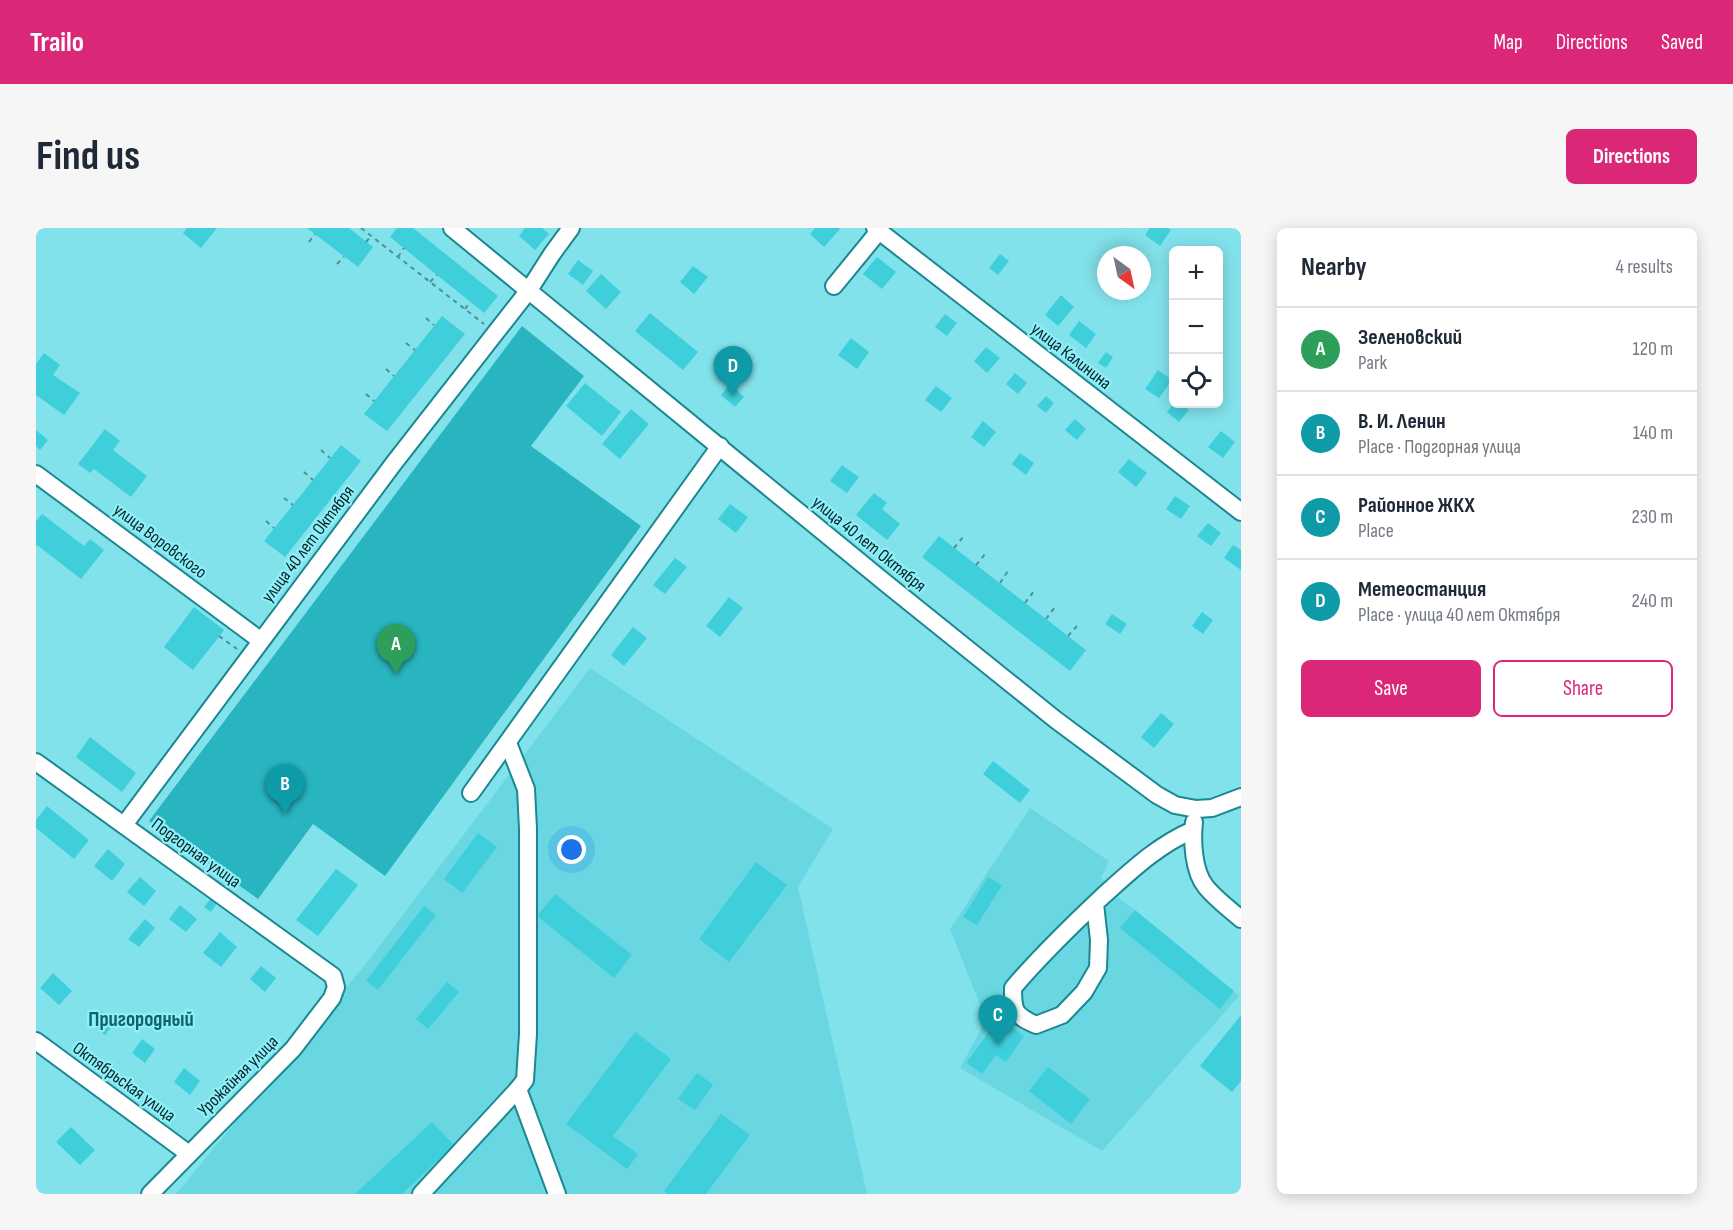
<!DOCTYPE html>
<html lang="en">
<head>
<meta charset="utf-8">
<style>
  :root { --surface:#fff; --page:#f6f6f7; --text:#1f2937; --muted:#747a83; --line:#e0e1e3; --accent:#db2777 }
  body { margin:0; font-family:"Sofia Sans Condensed",sans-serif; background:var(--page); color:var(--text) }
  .controls { position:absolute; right:18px; top:18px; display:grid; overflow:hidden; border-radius:9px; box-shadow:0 3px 15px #0003 }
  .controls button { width:54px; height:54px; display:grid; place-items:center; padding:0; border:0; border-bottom:2px solid var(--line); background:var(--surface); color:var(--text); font:30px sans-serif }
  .compass { position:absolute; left:1061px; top:18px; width:54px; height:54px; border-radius:50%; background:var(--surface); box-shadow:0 3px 15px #0003; rotate:147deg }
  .you { position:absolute; left:536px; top:622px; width:21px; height:21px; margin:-15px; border:4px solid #fff; border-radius:50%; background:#1a73e8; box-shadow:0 0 0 9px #1a73e833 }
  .badge { display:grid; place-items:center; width:39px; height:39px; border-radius:50%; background:var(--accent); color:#fff; font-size:20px; font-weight:700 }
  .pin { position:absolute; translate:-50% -50px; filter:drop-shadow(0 2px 3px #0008) }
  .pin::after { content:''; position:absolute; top:32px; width:21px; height:18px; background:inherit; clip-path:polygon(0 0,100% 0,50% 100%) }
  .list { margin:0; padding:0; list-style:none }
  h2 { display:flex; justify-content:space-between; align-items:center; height:78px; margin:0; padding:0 24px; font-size:26px }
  h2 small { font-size:20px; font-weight:400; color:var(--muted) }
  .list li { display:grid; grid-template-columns:39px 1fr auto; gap:18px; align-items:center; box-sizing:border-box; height:84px; padding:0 24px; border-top:2px solid var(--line) }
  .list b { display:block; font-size:22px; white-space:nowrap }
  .list p { margin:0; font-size:20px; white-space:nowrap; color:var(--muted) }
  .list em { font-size:20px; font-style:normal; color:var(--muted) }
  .actions { display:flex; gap:12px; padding:18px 24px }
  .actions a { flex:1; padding:14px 0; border:2px solid var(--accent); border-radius:9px; text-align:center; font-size:21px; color:var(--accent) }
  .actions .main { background:var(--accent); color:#fff }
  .icon { flex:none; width:33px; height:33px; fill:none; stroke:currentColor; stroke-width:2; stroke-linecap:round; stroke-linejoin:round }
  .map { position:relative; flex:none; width:1205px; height:966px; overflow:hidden; border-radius:9px }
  header { display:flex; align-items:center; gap:36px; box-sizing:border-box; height:84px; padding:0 30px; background:var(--accent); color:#fff }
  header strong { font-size:28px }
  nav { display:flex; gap:33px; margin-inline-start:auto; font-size:21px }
  .intro { display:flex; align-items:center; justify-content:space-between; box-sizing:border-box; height:144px; padding:0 36px }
  h1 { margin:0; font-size:42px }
  .button { padding:15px 27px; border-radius:9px; background:var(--accent); color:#fff; font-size:21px; font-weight:700 }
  main { display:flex; gap:36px; padding:0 36px }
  aside { flex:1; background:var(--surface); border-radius:9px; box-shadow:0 3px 15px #0003 }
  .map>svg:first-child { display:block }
  .built { fill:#68d7e1 }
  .green { fill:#28b5c0 }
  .building { fill:#3fcfdb }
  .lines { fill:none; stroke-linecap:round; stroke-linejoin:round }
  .minor-casing { stroke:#1b8891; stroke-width:20 }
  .path { stroke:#4c9198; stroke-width:2; stroke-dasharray:4.5 4.5; stroke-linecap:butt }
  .minor { stroke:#fff; stroke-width:16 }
  .labels { text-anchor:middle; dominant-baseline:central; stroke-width:4.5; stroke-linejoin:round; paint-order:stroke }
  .street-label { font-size:18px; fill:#042427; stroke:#8feff9 }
  .quarter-label { font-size:21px; font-weight:bold; fill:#0f6369; stroke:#8feff9 }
</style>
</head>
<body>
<header>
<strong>Trailo</strong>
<nav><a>Map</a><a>Directions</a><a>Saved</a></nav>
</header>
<div class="intro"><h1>Find us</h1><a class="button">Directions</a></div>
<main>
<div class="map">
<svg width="1205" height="966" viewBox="0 0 1205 966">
  <rect width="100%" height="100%" fill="#82e2eb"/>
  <g class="built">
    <path d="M554 440 797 601 762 659 831 966H140L332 733Z"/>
    <path d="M994 580 1073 633 1065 650 1073 656 1080 668 1099 682 1203 768 1066 923 924 840 950 792 914 701Z"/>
  </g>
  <path class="green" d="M486 98 548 148 495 218 605 298 349 648 277 596 222 671 113 593Z"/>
  <g class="building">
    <path d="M151 0H181L165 20 147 5Z"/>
    <path d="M271 0H313L337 19 322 39Z"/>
    <path d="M361 0H377L462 68 448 85 354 9Z"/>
    <path d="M489 0H506L513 6 499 22 483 8Z"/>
    <path d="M779 0H803L804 1 788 19 774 6Z"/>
    <path d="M1114 0H1132L1135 2 1124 18 1109 7Z"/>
    <path d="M964 26 973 33 962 47 953 40Z"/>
    <path d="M841 29 860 44 846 61 827 46Z"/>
    <path d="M542 32 557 43 547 57 532 46Z"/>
    <path d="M657 38 672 49 658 66 644 54Z"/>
    <path d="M565 46 585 64 570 81 550 63Z"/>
    <path d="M1025 67 1038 79 1022 98 1009 87Z"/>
    <path d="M614 85 662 124 647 142 599 103Z"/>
    <path d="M909 86 921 95 911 108 899 99Z"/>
    <path d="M406 88 429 106 351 203 328 186Z"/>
    <path d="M1043 93 1060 106 1050 120 1033 107Z"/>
    <path d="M815 110 833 124 821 141 802 127Z"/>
    <path d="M950 119 964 130 951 145 938 133Z"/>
    <path d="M1070 124 1077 129 1070 140 1062 135Z"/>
    <path d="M8 125 24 137 17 147 44 165 28 187 0 167V136Z"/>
    <path d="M1122 142 1136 152 1123 170 1109 161Z"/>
    <path d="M979 145 991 155 982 166 970 156Z"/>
    <path d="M549 155 585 184 566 208 530 178Z"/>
    <path d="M694 156 708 169 699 179 685 167Z"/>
    <path d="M900 158 916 170 905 184 889 172Z"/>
    <path d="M1010 168 1018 175 1010 185 1001 178Z"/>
    <path d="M1137 176H1146L1153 182 1143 194 1131 184Z"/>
    <path d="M595 181 613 196 584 231 566 216Z"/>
    <path d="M1039 191 1050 201 1041 212 1029 202Z"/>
    <path d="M947 193 960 204 948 219 935 209Z"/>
    <path d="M69 201 84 213 77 222 111 248 95 269 58 241 54 245 42 236Z"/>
    <path d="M0 202 12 212 4 222 0 218Z"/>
    <path d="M1185 203 1199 214 1187 230 1172 219Z"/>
    <path d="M305 217 325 233 249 329 228 313Z"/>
    <path d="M984 225 998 235 990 247 976 236Z"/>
    <path d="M1093 231 1111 245 1100 259 1082 244Z"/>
    <path d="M806 237 823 249 811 265 794 253Z"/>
    <path d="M838 265 851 275 846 281 864 296 851 312 820 287Z"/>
    <path d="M1139 268 1154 278 1145 291 1130 281Z"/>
    <path d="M694 276 712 289 700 305 682 291Z"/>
    <path d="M6 286 48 318 54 311 68 322 45 351 1 317 0 319V293Z"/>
    <path d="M1172 295 1185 305 1175 318 1161 308Z"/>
    <path d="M903 308 1050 422 1034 443 886 329Z"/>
    <path d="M1197 317 1205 322V342L1188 330Z"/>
    <path d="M639 330 651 339 629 366 617 357Z"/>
    <path d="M693 369 707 380 684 409 670 398Z"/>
    <path d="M158 379 188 402 157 442 128 419Z"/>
    <path d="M1166 384 1177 392 1167 406 1156 398Z"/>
    <path d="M1076 386 1091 396 1084 406 1069 396Z"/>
    <path d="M597 399 611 410 588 438 575 427Z"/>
    <path d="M1125 485 1138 496 1118 520 1105 509Z"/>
    <path d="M54 509 100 545 86 564 40 529Z"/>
    <path d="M957 533 994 562 984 575 947 546Z"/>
    <path d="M11 578 53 612 38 631 0 600V592Z"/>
    <path d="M442 605 461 619 426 665 408 651Z"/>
    <path d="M72 621 89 636 76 653 58 638Z"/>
    <path d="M720 634 751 657 693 734 663 711Z"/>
    <path d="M300 641 322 657 282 708 260 692Z"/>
    <path d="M104 649 120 663 108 678 91 664Z"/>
    <path d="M952 649 966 657 941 697 927 689Z"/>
    <path d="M519 666 596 727 578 750 501 688Z"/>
    <path d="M175 670 181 675 175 684 168 679Z"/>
    <path d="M144 677 161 691 150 704 133 691Z"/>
    <path d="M388 678 400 687 342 762 330 753Z"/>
    <path d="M1099 682 1198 763 1184 781 1084 700Z"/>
    <path d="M109 691 119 700 103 719 92 711Z"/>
    <path d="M184 704 201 719 185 739 167 725Z"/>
    <path d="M225 738 240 750 229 764 214 751Z"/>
    <path d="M17 745 36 763 23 777 4 760Z"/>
    <path d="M411 754 423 764 392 801 380 791Z"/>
    <path d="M65 783 79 794 69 807 55 796Z"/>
    <path d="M1205 787V853L1196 864 1164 838Z"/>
    <path d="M963 790 988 808 970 834 960 827 946 846 930 835Z"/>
    <path d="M599 804 635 831 577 908 602 926 591 941 530 896Z"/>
    <path d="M106 811 119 821 109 835 96 825Z"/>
    <path d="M1012 839 1054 871 1035 896 993 863Z"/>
    <path d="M148 840 164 853 154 867 138 854Z"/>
    <path d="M661 845 677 857 659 882 642 871Z"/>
    <path d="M685 886 714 907 670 966H632L628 963Z"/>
    <path d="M396 894 418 917 366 966H319Z"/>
    <path d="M35 899 59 922 44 937 20 914Z"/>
  </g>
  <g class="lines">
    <g class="minor-casing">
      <g id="minor">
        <path d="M416 0 852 357 1020 492 1121 567 1139 577 1160 581 1176 580 1205 569"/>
        <path d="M839 0 1205 284"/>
        <path d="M798 58 843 3"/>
        <path d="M0 246 224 412"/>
        <path d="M472 515 490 561 492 601V806L489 852 482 861 521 966"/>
        <path d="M0 534 297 748 300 759 296 770 257 821 114 966"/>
        <path d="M435 565 684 218"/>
        <path d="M1158 594C1156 613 1157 643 1170 659 1180 671 1193 681 1205 691"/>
        <path d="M88 597 358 235 493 62 516 26 535 0"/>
        <path d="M1059 676 1063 712 1062 740 1048 764 1026 787 1000 797C978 787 977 783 977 760 1005 727 1036 697 1068 667 1096 642 1122 617 1157 602"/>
        <path d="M0 813 153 926"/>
        <path d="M385 966 482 861"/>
      </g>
    </g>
    <g class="path">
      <path d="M325 0 448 96"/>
      <path d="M273 14 279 6"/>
      <path d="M330 14 335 8"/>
      <path d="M362 29 368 20"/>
      <path d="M301 36 308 29"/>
      <path d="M394 54 401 47"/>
      <path d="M429 81 434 74"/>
      <path d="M390 90 398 97"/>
      <path d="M370 115 379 122"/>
      <path d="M350 141 358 148"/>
      <path d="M330 166 338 173"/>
      <path d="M285 222 294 230"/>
      <path d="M268 244 277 252"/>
      <path d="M248 270 257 277"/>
      <path d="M230 293 238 300"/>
      <path d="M918 320 927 309"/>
      <path d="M940 337 949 326"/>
      <path d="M964 355 972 343"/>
      <path d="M989 375 998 363"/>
      <path d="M1010 391 1019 379"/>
      <path d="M183 408 201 421"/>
      <path d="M1032 408 1042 397"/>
    </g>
    <use href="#minor" class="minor"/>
  </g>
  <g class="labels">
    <g class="street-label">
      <text transform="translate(1035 128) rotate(38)">улица Калинина</text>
      <text transform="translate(124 313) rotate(37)">улица Воровского</text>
      <text transform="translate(272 316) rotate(-53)">улица 40 лет Октября</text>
      <text transform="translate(833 316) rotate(39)">улица 40 лет Октября</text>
      <text transform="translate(160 625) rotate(36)">Подгорная улица</text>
      <text transform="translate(202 848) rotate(-45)">Урожайная улица</text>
      <text transform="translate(88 854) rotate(36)">Октябрьская улица</text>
    </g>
    <g class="quarter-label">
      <text x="105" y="791">Пригородный</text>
    </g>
  </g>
</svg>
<div class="controls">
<button>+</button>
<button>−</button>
<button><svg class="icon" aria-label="locate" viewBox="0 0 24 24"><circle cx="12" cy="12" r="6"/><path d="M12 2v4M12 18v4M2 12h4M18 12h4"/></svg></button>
</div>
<svg class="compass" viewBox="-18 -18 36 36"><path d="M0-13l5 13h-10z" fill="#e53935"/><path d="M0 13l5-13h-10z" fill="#747a83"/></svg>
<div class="you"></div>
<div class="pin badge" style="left:360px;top:446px;background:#2e9e5b">A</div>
<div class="pin badge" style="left:249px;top:586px;background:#0f9aa8">B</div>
<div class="pin badge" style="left:962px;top:817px;background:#0f9aa8">C</div>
<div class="pin badge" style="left:697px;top:168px;background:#0f9aa8">D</div>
</div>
<aside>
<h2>Nearby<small>4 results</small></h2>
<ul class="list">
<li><span class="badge" style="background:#2e9e5b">A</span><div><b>Зеленовский</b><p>Park</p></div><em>120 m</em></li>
<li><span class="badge" style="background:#0f9aa8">B</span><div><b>В. И. Ленин</b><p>Place · Подгорная улица</p></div><em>140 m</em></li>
<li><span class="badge" style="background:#0f9aa8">C</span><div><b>Районное ЖКХ</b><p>Place</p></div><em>230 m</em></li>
<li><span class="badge" style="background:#0f9aa8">D</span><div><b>Метеостанция</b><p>Place · улица 40 лет Октября</p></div><em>240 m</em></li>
</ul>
<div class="actions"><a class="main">Save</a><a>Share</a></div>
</aside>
</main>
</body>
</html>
